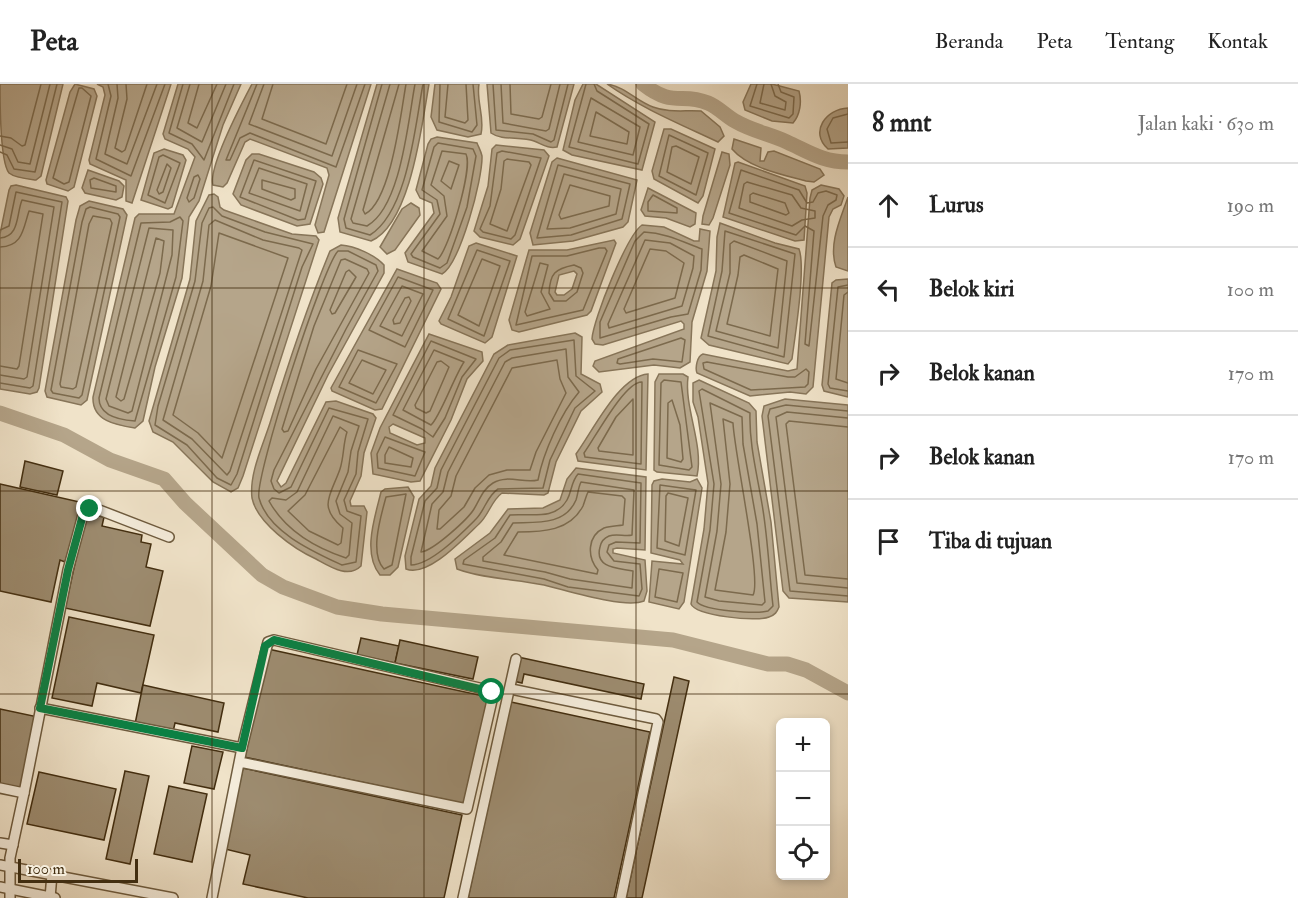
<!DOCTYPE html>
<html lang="id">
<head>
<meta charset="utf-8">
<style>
  :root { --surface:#fff; --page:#f6f6f6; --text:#222; --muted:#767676; --line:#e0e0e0 }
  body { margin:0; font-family:"IM FELL Double Pica",serif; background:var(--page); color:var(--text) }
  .controls { position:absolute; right:18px; bottom:18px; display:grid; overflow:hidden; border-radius:9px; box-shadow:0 3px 9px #0003 }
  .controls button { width:54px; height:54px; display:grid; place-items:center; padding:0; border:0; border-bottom:2px solid var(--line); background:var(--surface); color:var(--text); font:30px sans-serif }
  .scale { position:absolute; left:18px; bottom:15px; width:120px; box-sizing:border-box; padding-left:6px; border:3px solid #432e10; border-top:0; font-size:16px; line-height:21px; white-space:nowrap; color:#432e10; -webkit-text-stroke:4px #f5eddc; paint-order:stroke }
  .stop { position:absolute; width:18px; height:18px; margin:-14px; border:4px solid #0b8043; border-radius:50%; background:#fff }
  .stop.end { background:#0b8043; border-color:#fff; box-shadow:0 2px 6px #0008 }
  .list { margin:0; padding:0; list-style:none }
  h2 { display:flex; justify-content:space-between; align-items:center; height:78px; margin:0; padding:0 24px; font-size:26px }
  h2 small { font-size:20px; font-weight:400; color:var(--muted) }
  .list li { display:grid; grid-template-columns:39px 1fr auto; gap:18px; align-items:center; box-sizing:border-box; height:84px; padding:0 24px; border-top:2px solid var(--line) }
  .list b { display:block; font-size:22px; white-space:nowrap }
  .list em { font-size:20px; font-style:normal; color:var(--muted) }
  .icon { flex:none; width:33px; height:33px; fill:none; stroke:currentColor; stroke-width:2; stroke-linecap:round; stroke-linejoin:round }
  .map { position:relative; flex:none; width:848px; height:814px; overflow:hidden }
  header { display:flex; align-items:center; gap:36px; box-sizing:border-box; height:84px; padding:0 30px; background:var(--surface); border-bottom:2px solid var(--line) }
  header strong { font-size:28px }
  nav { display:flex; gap:33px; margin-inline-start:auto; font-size:21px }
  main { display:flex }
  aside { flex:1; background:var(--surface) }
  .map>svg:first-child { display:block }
  .water { fill:#b5a58a; stroke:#877559; stroke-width:1.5; fill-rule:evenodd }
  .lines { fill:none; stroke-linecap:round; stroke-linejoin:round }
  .shore { stroke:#7c6a4d; stroke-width:1.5 }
  .river { stroke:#b5a58a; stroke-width:15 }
  .building { fill:#9d8c70; stroke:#432e10; stroke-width:1.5 }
  .minor-casing { stroke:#6e5b3e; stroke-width:12 }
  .minor { stroke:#f5eddc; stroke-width:9 }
  .route { stroke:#0b8043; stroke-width:8 }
  .grid { fill:none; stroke:#432e10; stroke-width:1.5; stroke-opacity:0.55 }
</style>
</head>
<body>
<header>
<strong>Peta</strong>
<nav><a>Beranda</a><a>Peta</a><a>Tentang</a><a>Kontak</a></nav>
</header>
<main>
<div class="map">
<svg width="848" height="814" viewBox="0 0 848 814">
  <rect width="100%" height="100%" fill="#f0e3c9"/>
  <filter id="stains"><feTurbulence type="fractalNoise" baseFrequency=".00333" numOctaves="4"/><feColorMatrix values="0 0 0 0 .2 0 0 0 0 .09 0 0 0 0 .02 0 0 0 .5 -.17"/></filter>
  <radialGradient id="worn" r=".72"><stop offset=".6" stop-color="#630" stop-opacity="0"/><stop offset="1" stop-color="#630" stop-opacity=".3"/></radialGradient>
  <g class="water">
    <path d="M0 0H63L41 92 36 96C28 95 15 94 9 89 0 78 0 18 0 0Z"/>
    <path d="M75 0 94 5 97 12 74 103 68 107 47 100 46 96 70 8Z"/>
    <path d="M97 0H171L132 119 126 117V96L90 80 89 76 105 11 103 3Z"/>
    <path d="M178 0H241L223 41 199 117 189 133 182 194 155 283 143 337 135 344C116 341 92 337 93 313L135 134 139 130H174L195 73 188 65 165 55 163 50Z"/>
    <path d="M252 0H371L324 148 318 149 315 141 329 91 327 84 250 55 245 58 227 99 223 103 213 101C208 83 242 19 252 0Z"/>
    <path d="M377 0H429C422 39 411 140 371 157L340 148 338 134Z"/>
    <path d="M435 0H479C476 17 485 33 481 50L468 53 437 46 431 33Z"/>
    <path d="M487 0H574L557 63C548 65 542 60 534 57 521 52 502 57 491 49Z"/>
    <path d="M583 0H596L655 38 642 86 572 71 563 66 575 16Z"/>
    <path d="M607 0C626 3 636 17 653 23 669 29 684 26 701 27L720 43 724 52 718 58C680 40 641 24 607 0Z"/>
    <path d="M751 0H772L799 7C802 18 800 31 793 39L772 37 745 26 743 18Z"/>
    <path d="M848 24V64L828 65C809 48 826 25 848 24Z"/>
    <path d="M664 45H671L715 65 703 112 698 119 654 95 652 87Z"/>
    <path d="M437 53 477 59C479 64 481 67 482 72 483 94 460 180 442 190L408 178 405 169 434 129 432 119 420 114 416 106 428 60 431 55Z"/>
    <path d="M734 55 761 64 760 77H764L768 68 774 67 820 85 824 91 814 98 806 97C784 91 748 84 732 65Z"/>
    <path d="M496 61 544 66 549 72 520 155 513 161 480 153 474 147 488 102 492 65Z"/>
    <path d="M164 65 183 71 186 76 172 123 168 125 141 116 154 69Z"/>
    <path d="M722 68 729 70 730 81 713 134 709 141 702 140 703 132Z"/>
    <path d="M252 70H259L314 88 321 94 323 100 310 140 297 142 241 121 233 110 246 76Z"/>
    <path d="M557 74 637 96 628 138 623 143 573 157 533 161 530 149 552 78Z"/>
    <path d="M738 78 805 102 807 109 804 156 795 157 723 133 735 79Z"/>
    <path d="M88 86 119 97 124 102 122 113 116 116 85 109 82 104Z"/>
    <path d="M16 101 66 113 68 117 39 304 37 308 30 310 0 305V150L9 106 11 102Z"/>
    <path d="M821 101 839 105 844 112 841 121 833 125 829 133 813 303 806 310 790 308 750 312 697 289C695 284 697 272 703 270L788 287 797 285 810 114 812 106Z"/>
    <path d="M648 104 696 129 695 140 690 143 666 134 645 132 641 126Z"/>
    <path d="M214 110 218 113 220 123 224 126 292 150 316 152 319 156 243 392 238 404 231 408 213 398 173 358 153 348 149 337 190 195 196 137 209 111Z"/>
    <path d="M848 113V187L836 183C828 160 841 134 848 113Z"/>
    <path d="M89 117 123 125 127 131 87 316 81 321 47 313 45 307 76 136 80 122Z"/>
    <path d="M411 119 419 124 420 131 395 166 387 170 380 163 402 125Z"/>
    <path d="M720 139 775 159 799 165C806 184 795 252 792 275L788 280 709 261 701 254 716 187 717 153Z"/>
    <path d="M642 141 664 143 694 157H699L700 145 710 147 707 187 692 238 690 278 680 284 654 281 599 288 593 282 595 277 684 245V240L681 237 603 261 595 260 592 255C593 236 627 151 642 141Z"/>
    <path d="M614 156 616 159 591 227 587 231 519 248 512 246 509 236 529 166H567ZM574 187 577 190 572 205 564 211H557L555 208 559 191Z"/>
    <path d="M476 159 517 172 492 253 485 259 441 240 439 237 451 213 469 162Z"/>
    <path d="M341 161C355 162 375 171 384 181V189L328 291 277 397 281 403 286 399 326 318 336 317 373 330 376 334 364 369 361 392 350 417 351 422H364L367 428 361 482C348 495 329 482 316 475 294 465 257 439 252 414 249 390 263 361 270 339 288 280 307 223 330 167Z"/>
    <path d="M397 185 437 199 441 205 382 325 375 326 332 307 331 304Z"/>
    <path d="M848 195V313L824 307 822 301 832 199 836 196Z"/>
    <path d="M575 249 582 253 581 290 600 300 602 308 581 327 556 378 548 409 544 411 502 409C491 417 489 431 479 440 464 454 428 494 406 485L405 472 419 415 431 402 435 384 494 270 508 261Z"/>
    <path d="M429 250 482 268 483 277 467 295 451 336 420 397 411 398 373 390 371 369 380 344ZM393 340 425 354V359L417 361 390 349 389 343Z"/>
    <path d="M648 290 646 386 578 377 576 370C593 347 619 292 648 290Z"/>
    <path d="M659 290H683L688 293C684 324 704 361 697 392L657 388 654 386 655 298Z"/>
    <path d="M699 296 749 319 756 327 757 358 771 438 779 523C777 528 775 531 769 533 757 538 696 532 691 520L704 445 708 399 698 333 693 318V299Z"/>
    <path d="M785 315 848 321V518L789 514 783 507 762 332 764 322Z"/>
    <path d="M576 384 646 393 645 466 617 464 613 465V469L645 476 647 507 644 517C624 525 566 506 544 501 515 495 484 495 457 485L455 475 490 449 508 425 543 424 560 416 567 395Z"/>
    <path d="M662 395 690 398 697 395 702 404 684 518 679 525 649 518 652 477 683 480 680 476 651 469 652 401 654 397Z"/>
    <path d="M408 403 414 413 398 483 390 491H380C362 469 375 433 381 408L385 405Z"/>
  </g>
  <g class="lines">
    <g class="shore">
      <path d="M108 0 111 12 96 75 131 92 165 0"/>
      <path d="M117 0 118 14 105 70 127 80 157 0"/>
      <path d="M126 0 127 15 115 64 122 68 125 66 147 0"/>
      <path d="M183 0 169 49 192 60 204 76 234 0"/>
      <path d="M190 0 177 44 202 58 226 0"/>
      <path d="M199 0 188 39 197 44 217 0"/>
      <path d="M257 0 226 76H230L240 54 250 49 336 83 365 0"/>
      <path d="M264 0 249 40 332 72 357 0"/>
      <path d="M273 0 262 35 326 60 347 0"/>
      <path d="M382 0 344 135 346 144 370 151C408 127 415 42 423 0"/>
      <path d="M390 0 351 135 353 139 367 142C401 123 408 37 415 0"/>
      <path d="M399 0 363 126 365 130C391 117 401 28 406 0"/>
      <path d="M440 0 439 38 472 48 477 41 473 0"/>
      <path d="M448 0 445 33 465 39 468 36 466 0"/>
      <path d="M493 0 496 46 533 50 551 58 554 56 568 0"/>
      <path d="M501 0 503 39 546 47 549 45 560 0"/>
      <path d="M510 0 511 30 539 35 542 33 551 0"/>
      <path d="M586 0 569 63 638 80 649 40 597 7 594 0"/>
      <path d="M757 0 750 22 789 34 793 30 794 13 781 8 778 0"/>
      <path d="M764 0 760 19 785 26 786 18 775 12 771 0"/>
      <path d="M79 4H82L91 12 69 98 64 100 53 94Z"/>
      <path d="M591 14 640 43 633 71 578 58Z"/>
      <path d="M596 28 629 48 627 60 590 52Z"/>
      <path d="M848 30 833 34 827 45 831 59 848 58"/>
      <path d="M669 51 708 69 696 111 659 92Z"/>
      <path d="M0 52 11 54 22 62 25 61 41 0"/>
      <path d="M438 59 473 65 476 72 467 123 447 179 440 184 413 173 411 170 440 130 437 116 422 106 434 63Z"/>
      <path d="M0 61 12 65 18 78 30 80 50 0"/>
      <path d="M676 62 699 73 691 100 667 88 672 63Z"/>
      <path d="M442 67 466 70C473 84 449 165 438 175L422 167 447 132 444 112 431 101Z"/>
      <path d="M502 67 541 74 515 151 511 155 483 148 480 145 490 122 497 69Z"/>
      <path d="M0 68 7 71 14 85 35 88 57 0"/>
      <path d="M163 71 180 79 165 119 148 111 159 73Z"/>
      <path d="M507 75 529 78 531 81 507 147 490 140 501 105 504 77Z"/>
      <path d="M254 76 316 97 305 135 298 136 240 113Z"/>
      <path d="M449 77 459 81 451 105 441 97Z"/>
      <path d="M167 80 171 84 163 108 159 110 157 106Z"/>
      <path d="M558 81 630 100 622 135 571 151 537 154Z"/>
      <path d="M259 84 307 100 300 127 249 109Z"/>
      <path d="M741 86 799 106 807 119 813 118 818 109 826 107 837 111 836 116 828 121 823 132 809 262 805 260 814 147 805 142 796 151 729 129Z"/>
      <path d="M564 90 621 105 616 130 570 144 547 145Z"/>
      <path d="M198 91 200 95 194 114 189 118 187 114 194 93Z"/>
      <path d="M94 94 116 102V108L91 104 90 96Z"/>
      <path d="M262 96 295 105V114L291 116 262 105Z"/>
      <path d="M747 98 792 111 801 124 815 127V134L802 136 792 142 739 124 744 100Z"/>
      <path d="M570 101 610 112 609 122 561 135 559 131Z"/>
      <path d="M753 109 785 119 789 129 786 131 750 118V111Z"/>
      <path d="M653 111 677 124V129L648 127V118Z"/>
      <path d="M90 123 118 130 120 133 82 311 79 314 53 309 51 306 82 138 86 125Z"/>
      <path d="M213 123 222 132 265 148 313 160 302 183 237 390 231 401 217 394 187 361 155 341 158 322 195 197 202 139 209 124Z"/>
      <path d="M93 132 110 135 112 139 76 303 73 305 61 303 60 300 89 140Z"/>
      <path d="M180 133 183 137 176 193 135 337C120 336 99 332 99 314L141 139 170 138Z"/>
      <path d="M215 136 263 156 299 164 302 166 230 387 227 391 192 355 163 336 203 197 209 141Z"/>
      <path d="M149 144 173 146 172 171 132 327 128 329 109 322 106 315Z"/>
      <path d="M0 146 9 142 16 108 62 118 33 302 30 304 0 299"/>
      <path d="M725 147 795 170 784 273 708 252 722 187Z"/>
      <path d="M644 148C666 149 683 158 702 165L701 186 688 230 671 233 600 254V238L635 157Z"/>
      <path d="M219 149 288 174 222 374 198 349 173 331 211 202Z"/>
      <path d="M0 154C20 152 16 131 22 116L54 123 27 293 24 295 0 291"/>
      <path d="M156 154 164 157 160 189 124 315 121 317 116 313Z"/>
      <path d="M645 156 670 159 694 172 693 184 682 222 609 244 608 240Z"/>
      <path d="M734 157 787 177 778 264 716 247 730 189V160Z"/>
      <path d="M0 163C23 162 23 145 29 127L43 130 19 282 17 285 0 282"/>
      <path d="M599 164H605L607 167 583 226 516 241 532 172H567Z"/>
      <path d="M650 165 666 167 684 179 675 214 626 229 624 225Z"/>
      <path d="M477 166 510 177 484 252 448 235Z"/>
      <path d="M338 167H348L376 181 378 187 346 245 274 386 271 397 274 405 279 409 291 403 329 324 368 335 358 368 356 390 344 416 347 427 361 432 356 478 342 481C314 468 268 448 259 414 254 394 323 182 338 167Z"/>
      <path d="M744 171 778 185 770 252 727 240 738 191 740 173Z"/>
      <path d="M345 175 367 185 369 189 316 285 288 347 284 348 282 345 314 242 341 176Z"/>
      <path d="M482 175 500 182 479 242 458 231Z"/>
      <path d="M540 179 548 181 541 208 550 225 527 232 525 228Z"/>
      <path d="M574 181 581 184 583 189 577 208 566 217H554L549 209C550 189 555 185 574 181Z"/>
      <path d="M349 186 356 193 335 229 332 230 330 226 346 188Z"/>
      <path d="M398 193 433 206 405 263 369 246Z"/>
      <path d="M848 201 838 203 828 300 830 304 848 307"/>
      <path d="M402 202 423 210 402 252 380 242Z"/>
      <path d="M848 208 844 211 836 295 848 299"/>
      <path d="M409 213 411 217 400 239 394 240 393 236 405 214Z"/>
      <path d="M681 254 685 256 682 278 653 275 620 280 617 279 618 275Z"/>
      <path d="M574 256 576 292 595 307 575 324 550 376 543 404 498 405C487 412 485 426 476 435 462 449 431 481 411 481V473L425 417 437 404 441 386 499 274 510 266Z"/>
      <path d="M431 257 476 275 462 293 445 334 433 353 422 345 393 331Z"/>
      <path d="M566 265 568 293 579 308C561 329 543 369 538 396 524 400 508 390 493 399 483 405 480 415 474 425 468 435 433 467 421 468L432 420 443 408 448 388 505 278 512 274Z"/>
      <path d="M358 266 397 280 376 319 339 303Z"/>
      <path d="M434 266 464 278C454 293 440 333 431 341L403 326Z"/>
      <path d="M362 276 386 286 373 310 349 299Z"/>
      <path d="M557 276 560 295 566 309 536 368 530 386H507L489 391 475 404 464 423 440 445H437L439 426 451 412 456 392 512 284Z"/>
      <path d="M441 277 449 283 430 327 426 329 416 324 415 321 437 278Z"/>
      <path d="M707 278 788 293H795L806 285 809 288 808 300 805 303 751 306 704 285 703 279Z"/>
      <path d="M664 296 681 298 692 383 689 386 659 381 661 299Z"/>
      <path d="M642 298 641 380 585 373 584 369C595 354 625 297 642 298Z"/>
      <path d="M702 305 750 329C749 360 757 390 762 420 768 454 769 488 773 522L768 527C756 530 705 527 697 518L710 446 714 400 699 307Z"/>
      <path d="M633 315V371L599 367 598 364 616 333Z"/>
      <path d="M672 316 680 341 683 375 681 378 667 374 668 319Z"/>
      <path d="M710 319 742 333 743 360 757 440 765 518 762 521 719 517 705 513 717 447 721 400Z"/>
      <path d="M848 327 786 321 770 325 768 332 790 507 848 512"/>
      <path d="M333 332 359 342 351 367 348 388 336 417 340 430 352 439 349 471 346 474C316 464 285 446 269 417L272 414 286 416 297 408Z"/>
      <path d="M848 334 787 328 776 333 797 499 848 504"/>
      <path d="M723 335 733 339C734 367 762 497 753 511L715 506 726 448 730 400Z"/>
      <path d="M340 343 347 348C343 360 344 373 340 385 331 411 317 422 343 444L341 459 338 461 309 447 288 427 305 411Z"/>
      <path d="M848 343 789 337 786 340 805 491 848 495"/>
      <path d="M385 353 425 368 415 392 378 384 377 370Z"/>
      <path d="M389 363 413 374 411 383 385 379V371Z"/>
      <path d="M578 390 641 399 640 459 616 458 609 461 607 468 614 477 640 480 642 505 639 512 568 503 544 495 463 480 464 476 495 454 510 431C529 429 555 437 567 416 572 407 571 398 578 390Z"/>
      <path d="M581 398 634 406 632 451C625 453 617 449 609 452 604 454 601 458 600 463 594 485 620 484 633 487L632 504 570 495 545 488 483 477V473L501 458 513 439C535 438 565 442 576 416 578 410 578 404 581 398Z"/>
      <path d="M660 401 696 406 685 471 657 464Z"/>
      <path d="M588 408 622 412 625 415 623 441C617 442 611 442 604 444 587 452 587 473 598 486L597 490 504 471 518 448C543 448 570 447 583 422 585 417 586 412 588 408Z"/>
      <path d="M668 409 688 414 679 462 665 457 666 412Z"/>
      <path d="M406 410 392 481 384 485C369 469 381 432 386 413Z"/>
      <path d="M659 485 683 489 677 518 655 513Z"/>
    </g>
    <g class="river">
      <path d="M643 0C673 24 682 8 708 19 718 23 726 32 735 37 752 47 770 50 787 58 809 68 823 78 848 78"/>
      <path d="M0 329 64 351 110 376 164 395 185 419 262 491 283 503 337 523 382 530 673 556 768 580H787L806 586 848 609"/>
    </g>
  </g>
  <g class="building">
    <path d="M25 377 63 387 57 411 20 403Z"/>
    <path d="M0 400 84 419 65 478 60 476 51 518 0 507Z"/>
    <path d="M86 430 104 433 102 442 142 451 141 458 151 460 146 483 163 487 150 542 65 524Z"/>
    <path d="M69 533 154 551 141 609 97 599 92 622 52 614Z"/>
    <path d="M361 554 399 562 395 579 357 571Z"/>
    <path d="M400 556 478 573 473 595 395 579Z"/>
    <path d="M268 565 488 613 464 720 244 673Z"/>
    <path d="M518 573 644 600 641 615 524 590 522 599 513 597Z"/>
    <path d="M674 593 689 597 642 814H626Z"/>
    <path d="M143 601 224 619 218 648 175 639 173 648 135 640Z"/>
    <path d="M511 618 650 648 614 814H468Z"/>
    <path d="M0 625 38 633 22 705 0 701Z"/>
    <path d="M192 662 223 668 214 705 184 699Z"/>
    <path d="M243 684 462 731 444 814H308L243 800 250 771 225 765Z"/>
    <path d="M125 687 149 692 130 780 106 775Z"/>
    <path d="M39 688 116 705 104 756 27 740Z"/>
    <path d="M169 702 207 710 192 778 154 770Z"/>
  </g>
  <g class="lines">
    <g class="minor-casing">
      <g id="minor">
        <path d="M511 605 656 635 658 638 621 814"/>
        <path d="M40 624 242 664"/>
        <path d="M0 704 24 709 68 486 84 427 94 424 169 453"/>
        <path d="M0 759 13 761"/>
        <path d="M0 781 173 814"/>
        <path d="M0 803 55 814"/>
        <path d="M10 814V774L24 709"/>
        <path d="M50 814 52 790"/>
        <path d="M212 814 242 664 268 558 274 556 488 606 493 612 467 725 240 678"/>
        <path d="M463 814 516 575"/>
      </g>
    </g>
    <use href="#minor" class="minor"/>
  </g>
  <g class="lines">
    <path class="route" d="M90 425 84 427 68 486 40 624 242 664 265 562 274 556 492 608"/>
  </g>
  <path class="grid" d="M212 0V814M424 0V814M636 0V814M0 204H848M0 407H848M0 610H848"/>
  <rect width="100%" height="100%" filter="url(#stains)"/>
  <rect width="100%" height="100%" fill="url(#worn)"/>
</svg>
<div class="controls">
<button>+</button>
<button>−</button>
<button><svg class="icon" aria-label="locate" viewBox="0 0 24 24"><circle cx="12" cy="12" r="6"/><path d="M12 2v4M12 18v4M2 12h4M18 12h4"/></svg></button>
</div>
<div class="scale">100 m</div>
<div class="stop" style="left:492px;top:608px"></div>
<div class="stop end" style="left:90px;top:425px"></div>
</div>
<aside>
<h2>8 mnt<small>Jalan kaki · 630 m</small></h2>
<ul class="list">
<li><svg class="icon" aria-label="ahead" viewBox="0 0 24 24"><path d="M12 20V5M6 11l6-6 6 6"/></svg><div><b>Lurus</b></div><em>190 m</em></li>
<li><svg class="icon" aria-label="left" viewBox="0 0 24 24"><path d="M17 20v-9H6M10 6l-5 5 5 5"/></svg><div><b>Belok kiri</b></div><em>100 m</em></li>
<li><svg class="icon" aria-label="right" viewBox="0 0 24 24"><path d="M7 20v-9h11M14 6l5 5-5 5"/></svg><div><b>Belok kanan</b></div><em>170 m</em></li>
<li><svg class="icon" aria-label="right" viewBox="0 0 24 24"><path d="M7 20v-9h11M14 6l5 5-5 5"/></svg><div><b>Belok kanan</b></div><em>170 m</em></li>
<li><svg class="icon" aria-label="arrive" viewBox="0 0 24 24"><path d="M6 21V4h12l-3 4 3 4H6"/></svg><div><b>Tiba di tujuan</b></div></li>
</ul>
</aside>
</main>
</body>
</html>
